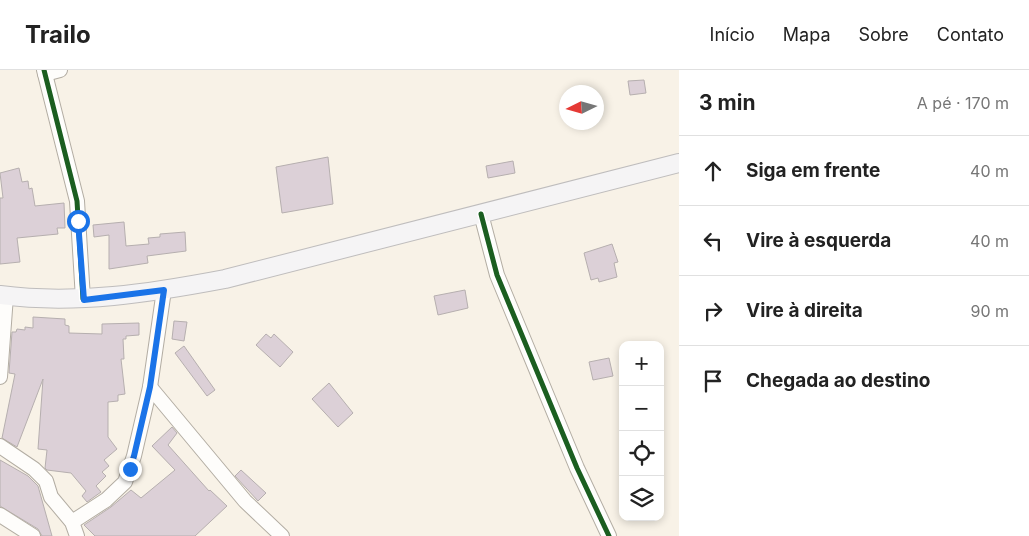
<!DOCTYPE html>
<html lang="pt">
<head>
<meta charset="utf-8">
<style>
  :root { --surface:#fff; --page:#f6f6f6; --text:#222; --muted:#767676; --line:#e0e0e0 }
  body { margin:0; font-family:Inter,sans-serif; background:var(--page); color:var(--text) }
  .controls { position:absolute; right:15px; bottom:15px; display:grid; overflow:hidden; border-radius:10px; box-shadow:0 2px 8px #0003 }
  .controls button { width:45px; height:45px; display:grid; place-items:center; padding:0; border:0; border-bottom:1px solid var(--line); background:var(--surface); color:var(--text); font:25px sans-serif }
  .compass { position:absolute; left:559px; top:15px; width:45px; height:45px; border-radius:50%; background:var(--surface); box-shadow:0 2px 8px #0003; rotate:265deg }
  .stop { position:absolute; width:15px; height:15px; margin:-11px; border:4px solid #1a73e8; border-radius:50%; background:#fff }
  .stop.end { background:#1a73e8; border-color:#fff; box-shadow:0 1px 5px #0008 }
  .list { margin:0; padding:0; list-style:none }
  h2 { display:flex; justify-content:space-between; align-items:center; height:65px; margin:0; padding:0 20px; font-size:21px }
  h2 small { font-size:16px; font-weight:400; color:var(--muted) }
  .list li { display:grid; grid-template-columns:32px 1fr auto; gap:15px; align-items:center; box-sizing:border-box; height:70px; padding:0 20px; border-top:1px solid var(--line) }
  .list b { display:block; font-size:19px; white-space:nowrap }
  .list em { font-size:16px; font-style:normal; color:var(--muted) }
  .icon { flex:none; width:28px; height:28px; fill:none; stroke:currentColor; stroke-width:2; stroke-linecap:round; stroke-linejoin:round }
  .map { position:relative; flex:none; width:679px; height:466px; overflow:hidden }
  header { display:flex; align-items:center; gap:30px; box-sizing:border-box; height:70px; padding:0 25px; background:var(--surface); border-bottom:1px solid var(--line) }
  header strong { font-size:24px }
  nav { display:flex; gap:28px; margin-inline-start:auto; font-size:18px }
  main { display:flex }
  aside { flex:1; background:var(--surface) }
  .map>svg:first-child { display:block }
  .building { fill:#dcd0d7; stroke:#b6afaf }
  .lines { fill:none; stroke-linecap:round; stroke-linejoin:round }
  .minor-casing { stroke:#b3ada3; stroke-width:16 }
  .major-casing { stroke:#bfbdbd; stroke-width:20 }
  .minor { stroke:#fefdfb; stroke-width:14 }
  .major { stroke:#f5f4f5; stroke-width:18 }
  .cycleway-casing { stroke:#fff; stroke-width:8 }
  .cycleway { stroke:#1b5e20; stroke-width:5 }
  .route { stroke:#1a73e8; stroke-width:6 }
</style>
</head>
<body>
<header>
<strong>Trailo</strong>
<nav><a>Início</a><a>Mapa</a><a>Sobre</a><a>Contato</a></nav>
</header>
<main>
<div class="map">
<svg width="679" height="466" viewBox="0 0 679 466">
  <rect width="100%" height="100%" fill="#f8f2e7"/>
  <g class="building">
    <path d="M644 10 646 23 630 25 628 11Z"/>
    <path d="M328 87 333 134 282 143 276 97Z"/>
    <path d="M513 91 515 103 488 108 486 96Z"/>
    <path d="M19 98 22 112 28 111 29 119 32 118 35 136 64 133 65 158H57L58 164 17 168 20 192 0 194V128H3L0 103Z"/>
    <path d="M124 152 126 176 149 174 148 168 160 167V164L185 162 186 181 147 186 148 193 109 199V165L94 167 93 155Z"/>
    <path d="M612 174 618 192 614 193 617 207 599 212 598 208 591 210 584 183Z"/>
    <path d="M465 220 468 238 438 245 434 226Z"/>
    <path d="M33 247 65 249V255L69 256V263L102 264V254L139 253V265L126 266V269H123L124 289H121L125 324 118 325V331L108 332V367L117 379 104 390 109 396 102 402 106 406 96 416 101 422 87 432 82 426 86 421 71 403 47 400 45 398 47 380 38 379 43 309 17 377 2 368 15 304 9 303 12 262H16L17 259 25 260V257L33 258Z"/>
    <path d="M174 251 187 252 184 271 172 269Z"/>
    <path d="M266 264 271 268 274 264 293 282 280 297 256 275Z"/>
    <path d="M184 276 215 320 207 326 175 283Z"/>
    <path d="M609 288 613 306 593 310 589 292Z"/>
    <path d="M329 313 353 343 338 357 312 329Z"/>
    <path d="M172 357 177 363 168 375 209 421 210 420 227 436 195 466H95L84 455 111 437 131 420 141 428 175 400 152 376Z"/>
    <path d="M0 390 28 406 38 416 52 466H42L38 459 0 436Z"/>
    <path d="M241 400 266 423 258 431 235 406Z"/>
  </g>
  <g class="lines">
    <g class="minor-casing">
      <g id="minor">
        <path d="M44 0 77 131 83 229"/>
        <path d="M45 4 60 0"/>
        <path d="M481 144 497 205 577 398 609 466"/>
        <path d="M0 307 6 226"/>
        <path d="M150 317 245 431 282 466"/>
        <path d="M0 376 34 399 46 411 51 427 72 452 77 466"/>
        <path d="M0 445 33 466"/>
        <path d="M72 452 106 430 125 412 134 386 150 317 164 220"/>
      </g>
    </g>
    <g class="major-casing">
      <path id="major" d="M0 225C76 235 151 223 225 209L679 93"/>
    </g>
    <use href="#minor" class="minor"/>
    <use href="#major" class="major"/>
    <g class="cycleway-casing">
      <g id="cycleway">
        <path d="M44 0 77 131 83 229"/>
        <path d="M481 144 497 205 577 398 609 466"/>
      </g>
    </g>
    <use href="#cycleway" class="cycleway"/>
  </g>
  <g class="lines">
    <path class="route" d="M78 151 84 230 164 220 150 317 134 386 130 399"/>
  </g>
</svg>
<div class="controls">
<button>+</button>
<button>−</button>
<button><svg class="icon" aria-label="locate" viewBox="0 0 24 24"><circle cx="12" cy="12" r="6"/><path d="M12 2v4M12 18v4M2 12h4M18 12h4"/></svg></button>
<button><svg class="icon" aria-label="layers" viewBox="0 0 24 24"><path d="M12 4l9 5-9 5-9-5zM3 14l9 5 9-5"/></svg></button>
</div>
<svg class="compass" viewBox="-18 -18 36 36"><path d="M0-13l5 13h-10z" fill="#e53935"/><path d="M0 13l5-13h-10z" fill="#767676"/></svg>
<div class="stop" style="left:78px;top:151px"></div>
<div class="stop end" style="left:130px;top:399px"></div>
</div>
<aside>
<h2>3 min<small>A pé · 170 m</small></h2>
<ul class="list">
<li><svg class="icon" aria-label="ahead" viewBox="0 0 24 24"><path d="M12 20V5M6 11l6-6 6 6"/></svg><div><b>Siga em frente</b></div><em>40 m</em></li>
<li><svg class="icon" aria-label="left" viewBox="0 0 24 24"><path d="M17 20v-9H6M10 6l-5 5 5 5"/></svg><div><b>Vire à esquerda</b></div><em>40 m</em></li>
<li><svg class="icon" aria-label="right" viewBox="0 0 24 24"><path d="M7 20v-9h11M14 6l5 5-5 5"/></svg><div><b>Vire à direita</b></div><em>90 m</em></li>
<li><svg class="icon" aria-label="arrive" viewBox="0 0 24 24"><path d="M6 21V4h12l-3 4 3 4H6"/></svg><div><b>Chegada ao destino</b></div></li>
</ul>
</aside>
</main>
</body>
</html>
